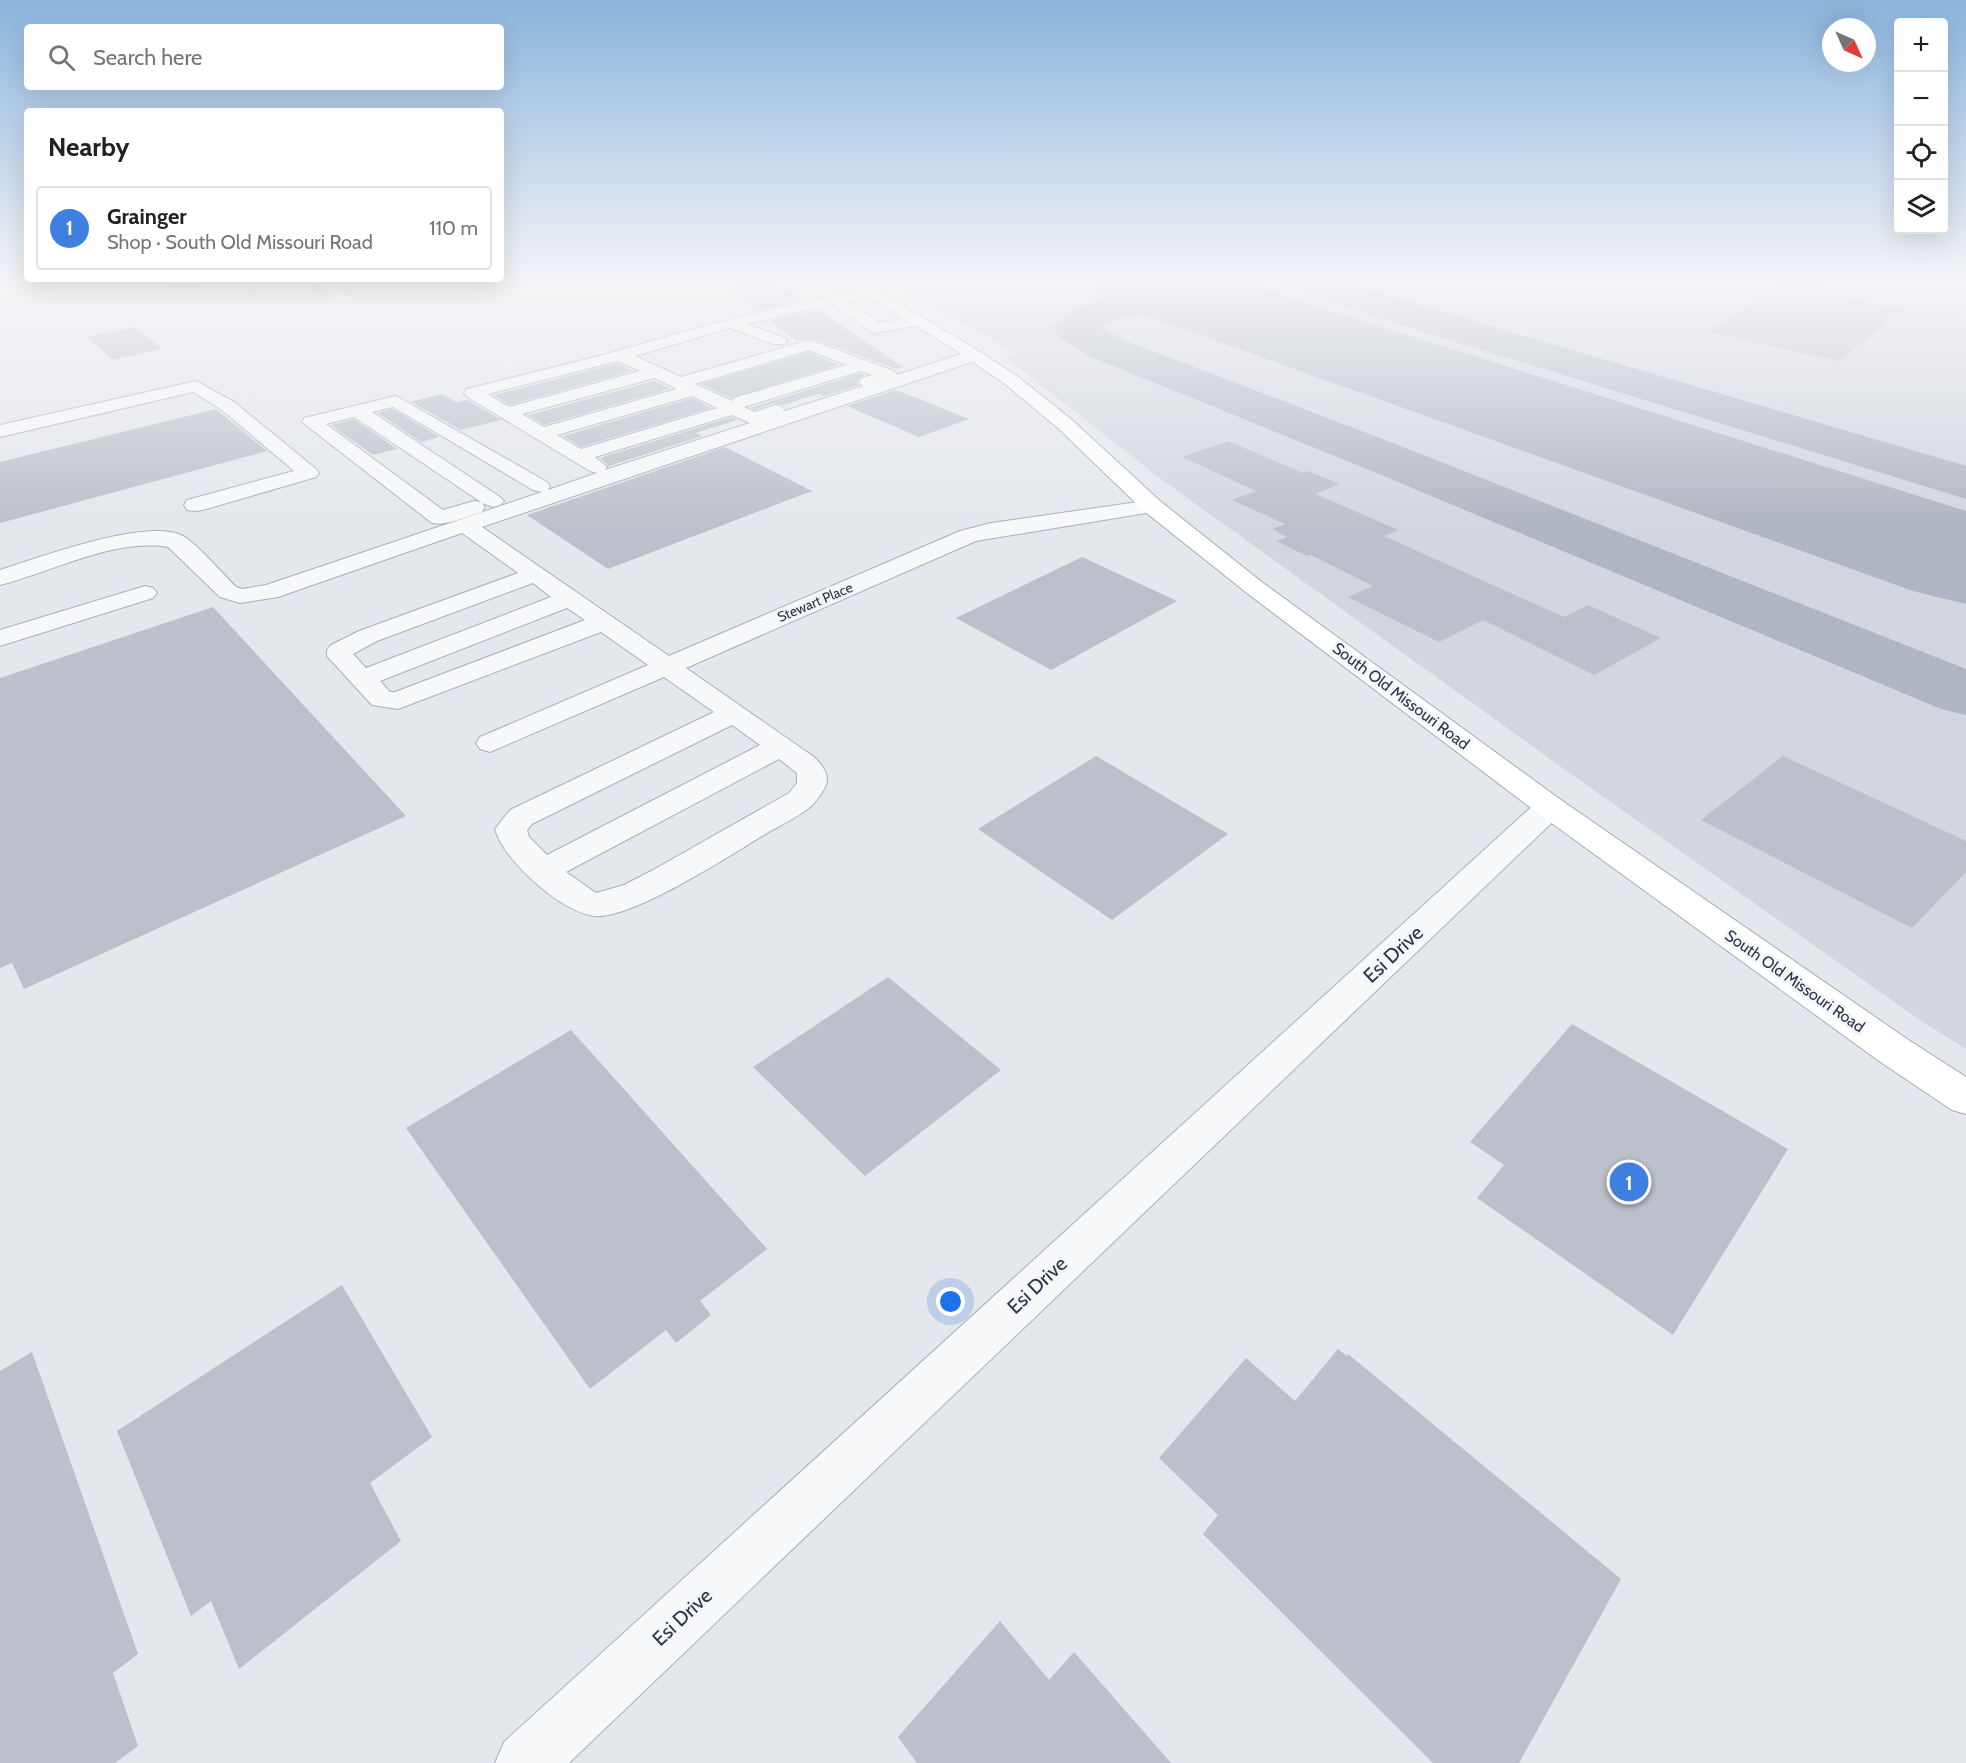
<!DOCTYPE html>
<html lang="en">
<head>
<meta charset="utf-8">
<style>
  :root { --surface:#fff; --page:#f6f6f6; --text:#202124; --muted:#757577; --line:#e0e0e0; --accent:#db2777 }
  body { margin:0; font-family:Cabin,sans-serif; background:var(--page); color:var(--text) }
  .controls { position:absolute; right:18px; top:18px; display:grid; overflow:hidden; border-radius:6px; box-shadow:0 6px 24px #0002 }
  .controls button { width:54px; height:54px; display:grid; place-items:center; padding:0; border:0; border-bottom:2px solid var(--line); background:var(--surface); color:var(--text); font:30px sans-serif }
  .compass { position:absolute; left:1822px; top:18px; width:54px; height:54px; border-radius:50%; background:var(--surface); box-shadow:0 6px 24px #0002; rotate:135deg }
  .you { position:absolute; left:951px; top:1302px; width:21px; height:21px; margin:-15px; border:4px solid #fff; border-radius:50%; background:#1a73e8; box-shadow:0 0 0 9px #1a73e833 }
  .badge { display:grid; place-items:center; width:39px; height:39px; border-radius:50%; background:var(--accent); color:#fff; font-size:20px; font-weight:700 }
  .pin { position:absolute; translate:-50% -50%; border:3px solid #fff; box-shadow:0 2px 6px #0006 }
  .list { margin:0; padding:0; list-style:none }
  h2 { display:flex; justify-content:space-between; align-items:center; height:78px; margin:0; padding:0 24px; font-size:26px }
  h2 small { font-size:20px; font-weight:400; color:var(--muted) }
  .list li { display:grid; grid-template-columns:39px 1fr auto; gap:18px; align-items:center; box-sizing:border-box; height:84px; margin:0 12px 12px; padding:0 12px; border:2px solid var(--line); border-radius:6px }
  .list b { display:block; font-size:22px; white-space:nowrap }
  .list p { margin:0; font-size:20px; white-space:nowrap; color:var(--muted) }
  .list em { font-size:20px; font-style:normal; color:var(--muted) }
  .icon { flex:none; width:33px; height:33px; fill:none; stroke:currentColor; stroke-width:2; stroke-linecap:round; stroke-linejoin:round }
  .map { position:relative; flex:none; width:1966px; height:1763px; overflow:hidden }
  .search { position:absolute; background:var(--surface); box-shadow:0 6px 24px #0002; left:24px; top:24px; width:480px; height:66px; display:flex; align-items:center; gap:15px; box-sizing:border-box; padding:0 21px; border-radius:6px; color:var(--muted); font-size:22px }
  .panel { position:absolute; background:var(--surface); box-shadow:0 6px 24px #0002; left:24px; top:108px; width:480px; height:174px; border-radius:6px }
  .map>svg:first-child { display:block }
  .built { fill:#d2d6de }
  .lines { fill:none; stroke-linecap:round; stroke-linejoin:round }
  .taxiway { fill:#b0b6c1; fill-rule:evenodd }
  .runway { fill:#b0b6c1; fill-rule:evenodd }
  .building { fill:#bbc0ca }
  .minor-casing { stroke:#a9aeb7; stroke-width:2 }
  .major-casing { stroke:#a3abb8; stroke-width:2 }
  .highway-casing { stroke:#8b94a3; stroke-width:2 }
  .minor { fill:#f7f8fa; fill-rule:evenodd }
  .major { fill:#fff; fill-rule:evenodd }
  .highway { fill:#fff; fill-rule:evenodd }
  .labels { text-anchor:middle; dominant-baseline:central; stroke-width:6; stroke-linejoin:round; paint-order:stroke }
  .far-street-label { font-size:14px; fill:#2b3445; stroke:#f4f6f9 }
  .street-label { font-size:16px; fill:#2b3445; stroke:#f4f6f9 }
  .near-street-label { font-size:20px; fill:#2b3445; stroke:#f4f6f9 }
</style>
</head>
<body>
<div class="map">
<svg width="1966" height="1763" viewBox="0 0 1966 1763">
  <rect width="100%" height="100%" fill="#e4e7ec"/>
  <path class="built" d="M883 280H1966V1049L1920 1020 1571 774 1161 479 1004 356 1016 353Z"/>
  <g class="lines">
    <g class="taxiway">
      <path d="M1181 280H1244L1239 288 1109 322 1101 327 1121 339 1398 445 1966 669V715L1941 709 1362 467 1091 357 1059 337 1053 328C1073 299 1146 289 1181 280Z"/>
      <path d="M1276 280H1335L1966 466V499L1281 288Z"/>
    </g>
    <path class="runway" d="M1090 280H1233L1966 511V604L1913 591 1103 300Z"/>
  </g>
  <g class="building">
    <path d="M1790 280H1837L1819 293 1904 309 1839 361 1708 332Z"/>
    <path d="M761 281 792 292 803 300 756 311 727 290Z"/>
    <path d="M818 310 903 367 896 369 811 338 797 341 770 321Z"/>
    <path d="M135 327 162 349 113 360 87 337Z"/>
    <path d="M809 352 839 365 731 398 701 384Z"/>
    <path d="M618 363 633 371 509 405 494 395Z"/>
    <path d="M861 373 865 375 857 381 859 385 824 396 818 394 783 405 775 403 754 410 750 408Z"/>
    <path d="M654 381 670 389 544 425 528 415Z"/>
    <path d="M896 390 969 419 919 437 847 406Z"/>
    <path d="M442 394 456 402 467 400 501 420 461 430 411 402Z"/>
    <path d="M692 398 711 408 581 447 563 436Z"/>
    <path d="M216 409 267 451 0 523V462Z"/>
    <path d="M393 409 439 437 421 442 378 413Z"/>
    <path d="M732 417 737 420 695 433 702 436 609 466 600 458Z"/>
    <path d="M354 419 397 449 373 455 331 425Z"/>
    <path d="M1228 441 1303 473 1308 471 1340 484 1316 494 1398 530 1384 536 1564 617 1588 605 1661 638 1594 675 1483 620 1439 642 1348 597 1373 586 1311 555 1307 556 1276 541 1287 537 1272 529 1285 524 1232 500 1256 491 1182 457Z"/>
    <path d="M725 447 812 491 608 569 527 515Z"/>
    <path d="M1082 557 1177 601 1051 670 956 618Z"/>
    <path d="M213 607 406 816 24 989 12 963 0 968V678Z"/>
    <path d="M1096 756 1228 834 1112 920 978 829Z"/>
    <path d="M1783 756 1966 841V872L1912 928 1701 820Z"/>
    <path d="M888 977 1001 1070 865 1176 753 1067Z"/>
    <path d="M1572 1024 1788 1149 1673 1335 1477 1198 1504 1165 1470 1142Z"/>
    <path d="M571 1030 767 1249 700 1301 711 1315 676 1343 666 1330 590 1389 406 1128Z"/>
    <path d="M342 1285 432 1437 370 1483 401 1541 239 1669 211 1601 191 1616 117 1431Z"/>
    <path d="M1338 1349 1347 1356 1348 1354 1621 1579 1519 1763H1433L1203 1534 1218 1515 1159 1458 1246 1358 1295 1401Z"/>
    <path d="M32 1352 138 1654 113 1673 138 1746 115 1763H0V1371Z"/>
    <path d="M1000 1621 1049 1680 1074 1652 1171 1763H917L898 1737Z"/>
  </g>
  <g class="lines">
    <g class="minor-casing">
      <g id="minor">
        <path d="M164 280H209C199 288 173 290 164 280Z"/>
        <path d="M303 280H322L355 299 348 303 343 302Z"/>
        <path d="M870 290 877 294 875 297 848 302 879 323 916 316 924 321 916 326 876 333 870 331 832 304 747 324 785 338 787 341 785 344H773L730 328 635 356 681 377 810 340 894 371 897 375 974 350 982 355 980 359 482 527 669 656 960 531 991 523 1152 500 1160 501 1163 506 1160 511 1152 512 976 541 686 668 814 757C821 764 830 774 826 785 823 792 816 802 810 807 798 817 781 825 767 833 733 854 631 920 595 916 562 913 503 860 495 829L510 810 714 712 664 677 490 752 480 749 476 743 480 737 648 665 601 632 398 709 372 705 327 656V650L331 645 359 631 518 573 462 533 278 597 240 603 220 597 168 547C114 538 52 572 0 585V570C38 558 148 517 183 536 196 543 224 575 236 587L242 589 266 585 542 492 533 490 393 407 372 412 500 497 504 501 500 505 493 507 482 503 485 507 482 512C467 516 448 526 432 523L302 422 304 418 396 396 547 482 550 486 548 490 597 473 590 471 467 397 464 393 467 389C517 376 567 365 617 351 701 327 784 302 870 290ZM809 350 846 365 734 398 732 401 695 384ZM618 361 640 371 509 407 488 394ZM861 371 872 375 862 378 859 382 863 386 785 411 782 407 776 405 754 412 744 407ZM655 378 677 389 544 427 522 414ZM692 396 717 408 581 449 557 435ZM732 415 750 423 605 470 607 467 595 457ZM354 417 481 502 474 501 443 510 326 424ZM533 583 551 597 366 668 353 654 377 641ZM567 608 585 620 395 692H390L380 681ZM732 725 760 745 547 855 529 837 527 830 532 824ZM779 759 797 773V783L789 793 653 870 624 885 596 893 566 872Z"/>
        <path d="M196 381 234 402 316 469 319 473 316 477 203 510 195 511 187 510 184 505 187 500 294 471 222 410 193 392 0 437V425Z"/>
        <path d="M145 586 153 588 157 593 153 598 0 646V630Z"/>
        <path d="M1550 797 1561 800 1565 807 1561 814 569 1763H495L504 1742 1539 800Z"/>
      </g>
    </g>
    <g class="major-casing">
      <path id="major" d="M840 280H858L966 343 1017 376 1072 420 1160 501 1263 583 1561 800 1907 1039 1966 1077V1114L1952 1110 1879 1061 1539 814 1247 593 1144 511 1058 428 1005 384 954 349Z"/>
    </g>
    <g class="highway-casing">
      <path id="highway" d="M0 280H14L0 286Z"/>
    </g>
    <use href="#minor" class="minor"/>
    <use href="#major" class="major"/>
    <use href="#highway" class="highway"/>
  </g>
  <linearGradient id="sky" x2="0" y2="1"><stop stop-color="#8bb4dd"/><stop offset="0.53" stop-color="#f3f4f6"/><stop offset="1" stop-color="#f3f4f6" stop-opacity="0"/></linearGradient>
  <rect width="1966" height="527" fill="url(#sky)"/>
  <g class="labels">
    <g class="far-street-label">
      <text transform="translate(815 602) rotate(-23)">Stewart Place</text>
    </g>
    <g class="street-label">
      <text transform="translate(1401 696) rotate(37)">South Old Missouri Road</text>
      <text transform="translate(1795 981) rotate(35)">South Old Missouri Road</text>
    </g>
    <g class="near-street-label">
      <text transform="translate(1393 954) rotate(-43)">Esi Drive</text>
      <text transform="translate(1037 1285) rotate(-43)">Esi Drive</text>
      <text transform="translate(682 1617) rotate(-43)">Esi Drive</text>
    </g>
  </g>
</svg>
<div class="controls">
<button>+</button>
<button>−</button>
<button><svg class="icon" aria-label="locate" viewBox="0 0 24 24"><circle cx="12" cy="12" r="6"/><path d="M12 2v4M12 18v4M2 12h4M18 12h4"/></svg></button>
<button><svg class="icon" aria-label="layers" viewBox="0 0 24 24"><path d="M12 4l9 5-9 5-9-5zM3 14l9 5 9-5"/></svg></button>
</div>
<svg class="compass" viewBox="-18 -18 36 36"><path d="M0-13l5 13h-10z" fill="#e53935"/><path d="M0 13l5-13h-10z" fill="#757577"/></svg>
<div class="you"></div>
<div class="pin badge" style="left:1629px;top:1182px;background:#3f7fe0">1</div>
<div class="search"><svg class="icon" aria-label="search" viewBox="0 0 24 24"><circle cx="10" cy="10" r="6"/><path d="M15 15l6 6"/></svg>Search here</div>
<section class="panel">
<h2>Nearby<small></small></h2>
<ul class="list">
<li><span class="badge" style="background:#3f7fe0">1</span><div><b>Grainger</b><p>Shop · South Old Missouri Road</p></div><em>110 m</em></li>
</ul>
</section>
</div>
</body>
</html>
